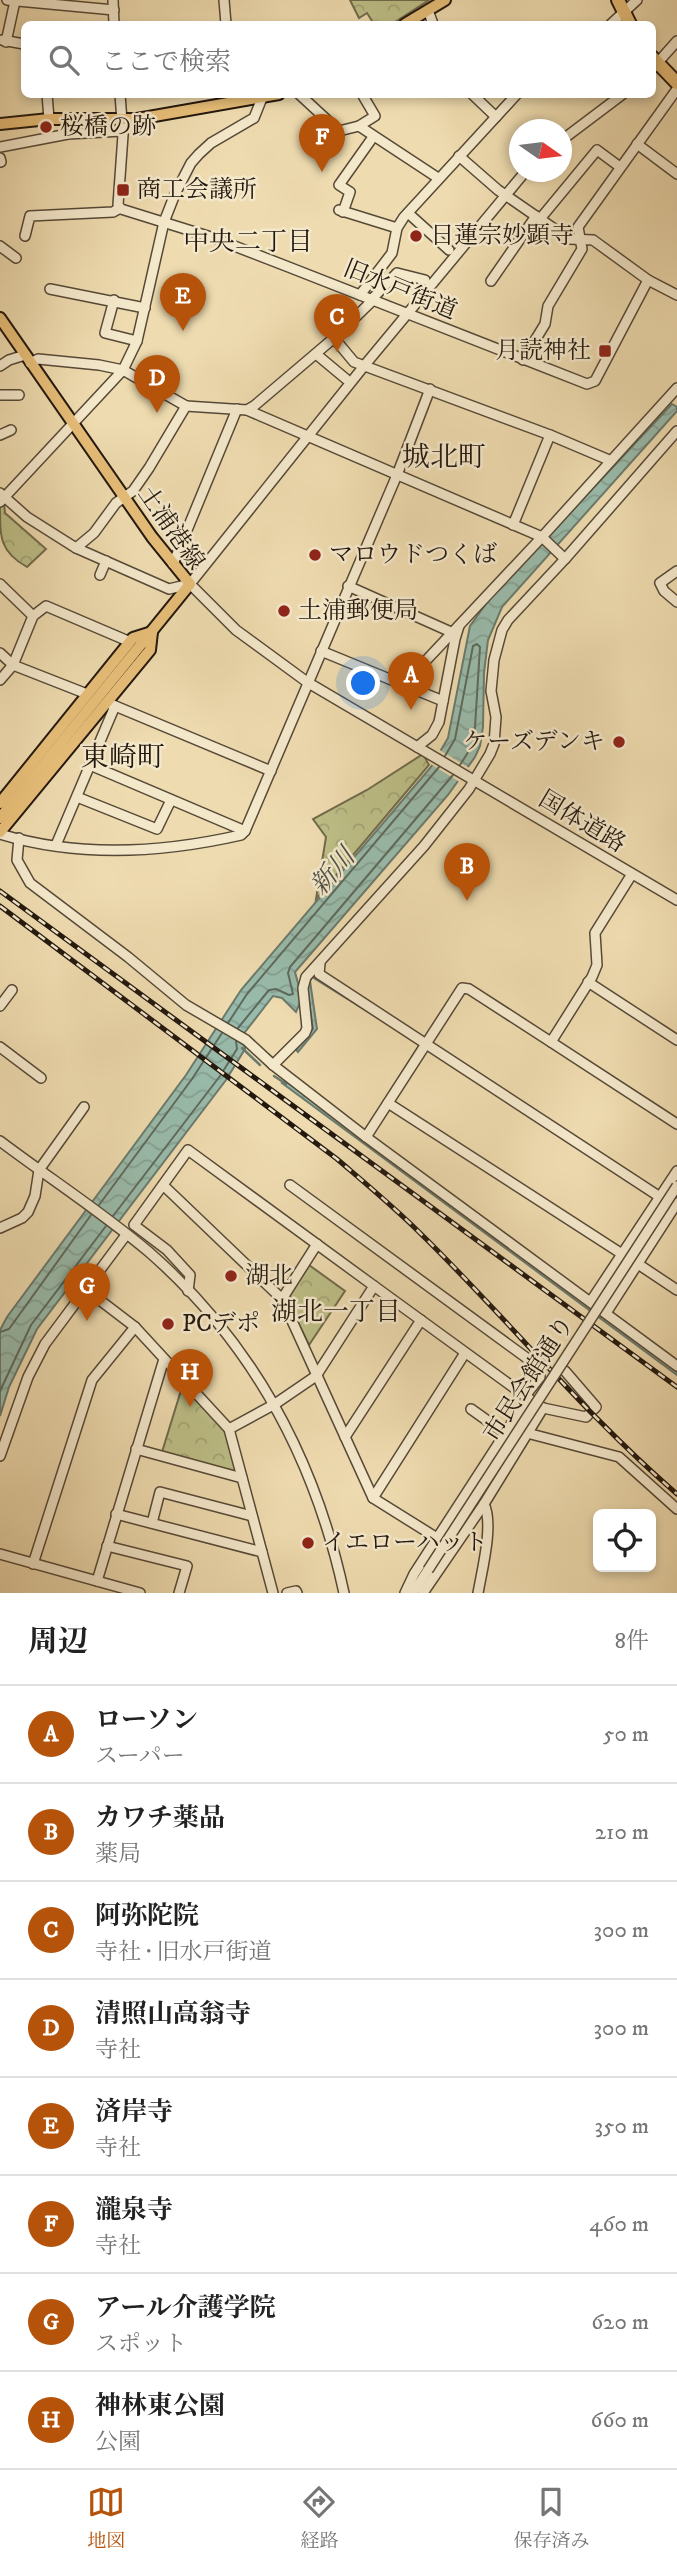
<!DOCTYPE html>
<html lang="ja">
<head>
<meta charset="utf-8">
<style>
  :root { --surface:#fff; --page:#f6f6f6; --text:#222; --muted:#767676; --line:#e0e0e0; --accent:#b45309 }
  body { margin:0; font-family:"IM FELL DW Pica","Noto Serif JP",serif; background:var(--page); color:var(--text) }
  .controls { position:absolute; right:21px; bottom:21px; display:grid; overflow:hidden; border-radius:10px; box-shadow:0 4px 10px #0003 }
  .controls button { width:63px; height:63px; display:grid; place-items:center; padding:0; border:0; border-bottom:2px solid var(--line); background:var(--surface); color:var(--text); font:35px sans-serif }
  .compass { position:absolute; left:509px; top:119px; width:63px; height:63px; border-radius:50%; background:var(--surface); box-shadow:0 4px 10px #0003; rotate:104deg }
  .you { position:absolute; left:364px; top:684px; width:24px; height:24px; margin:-18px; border:5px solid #fff; border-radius:50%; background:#1a73e8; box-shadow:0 0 0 10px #1a73e833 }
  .badge { display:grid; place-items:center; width:46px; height:46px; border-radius:50%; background:var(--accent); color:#fff; font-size:23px; font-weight:700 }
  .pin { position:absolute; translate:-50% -58px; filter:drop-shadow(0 2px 4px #0008) }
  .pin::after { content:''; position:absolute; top:37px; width:24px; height:21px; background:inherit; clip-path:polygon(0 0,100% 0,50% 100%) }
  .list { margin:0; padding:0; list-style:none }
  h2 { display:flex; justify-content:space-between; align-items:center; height:91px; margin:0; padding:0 28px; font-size:30px }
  h2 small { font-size:23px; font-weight:400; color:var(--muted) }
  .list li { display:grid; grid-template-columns:46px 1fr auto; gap:21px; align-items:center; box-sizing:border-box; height:98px; padding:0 28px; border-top:2px solid var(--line) }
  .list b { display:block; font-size:26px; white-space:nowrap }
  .list p { margin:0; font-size:23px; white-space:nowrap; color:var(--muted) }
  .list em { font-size:23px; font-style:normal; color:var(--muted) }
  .icon { flex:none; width:38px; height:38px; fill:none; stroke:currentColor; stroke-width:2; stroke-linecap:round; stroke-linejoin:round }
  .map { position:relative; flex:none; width:677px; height:1593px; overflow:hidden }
  .search { position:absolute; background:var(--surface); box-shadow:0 4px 10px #0003; left:21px; right:21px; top:21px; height:77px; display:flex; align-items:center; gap:18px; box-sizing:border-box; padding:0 24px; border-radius:10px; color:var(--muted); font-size:26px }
  .sheet { height:875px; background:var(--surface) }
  nav { display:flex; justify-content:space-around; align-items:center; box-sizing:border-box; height:98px; border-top:2px solid var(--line); background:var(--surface); font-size:19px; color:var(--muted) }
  nav a { display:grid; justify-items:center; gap:4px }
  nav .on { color:var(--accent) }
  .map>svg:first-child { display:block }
  .forest { fill:url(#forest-crowns); stroke:#706b4b; stroke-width:2 }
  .water { fill:url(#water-waves); stroke:#6a7a6d; stroke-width:2 }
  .pier { fill:#eedbaf }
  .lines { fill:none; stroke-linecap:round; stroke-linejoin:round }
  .shore { stroke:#5e6a5d; stroke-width:2 }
  .stream { stroke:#6a7a6d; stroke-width:2.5 }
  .minor-casing { stroke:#564937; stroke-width:12 }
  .major-casing { stroke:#23180f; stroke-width:14 }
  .highway-casing { stroke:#23180f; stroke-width:16 }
  .minor { stroke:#f4e8cb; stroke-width:9 }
  .major { stroke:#e7be78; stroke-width:10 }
  .highway { stroke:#e7be78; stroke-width:12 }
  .rail-casing { stroke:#23180f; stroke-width:5 }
  .rail { stroke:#f4e8cb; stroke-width:2.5; stroke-dasharray:8; stroke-linecap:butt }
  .minor-bridge-casing { stroke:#564937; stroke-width:12; stroke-linecap:butt }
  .minor-bridge { stroke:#f4e8cb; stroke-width:9 }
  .poi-dot { fill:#8f2418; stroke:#f4e8cb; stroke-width:2.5 }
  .labels { text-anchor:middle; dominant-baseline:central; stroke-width:5; stroke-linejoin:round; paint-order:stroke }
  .poi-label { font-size:24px; fill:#23180f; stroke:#f4e8cb; text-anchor:start }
  .street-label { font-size:24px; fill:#23180f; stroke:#f4e8cb }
  .neighbourhood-label { font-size:26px; fill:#23180f; stroke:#f4e8cb }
  .water-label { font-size:26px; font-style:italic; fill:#4c5146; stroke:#f4e8cb }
  .quarter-label { font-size:28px; fill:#23180f; stroke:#f4e8cb }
</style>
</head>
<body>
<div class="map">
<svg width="677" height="1593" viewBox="0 0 677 1593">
  <defs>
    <pattern id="forest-crowns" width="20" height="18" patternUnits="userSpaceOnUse" patternTransform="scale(1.75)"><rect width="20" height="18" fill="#bdbe87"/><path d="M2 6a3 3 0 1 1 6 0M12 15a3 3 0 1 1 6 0" fill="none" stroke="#a2a373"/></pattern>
    <pattern id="water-waves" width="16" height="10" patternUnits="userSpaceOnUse" patternTransform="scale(1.75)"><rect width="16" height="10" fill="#99bbab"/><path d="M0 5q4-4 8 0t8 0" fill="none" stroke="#84a092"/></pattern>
  </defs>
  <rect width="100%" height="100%" fill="#eedbaf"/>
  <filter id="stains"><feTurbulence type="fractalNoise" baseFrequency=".00286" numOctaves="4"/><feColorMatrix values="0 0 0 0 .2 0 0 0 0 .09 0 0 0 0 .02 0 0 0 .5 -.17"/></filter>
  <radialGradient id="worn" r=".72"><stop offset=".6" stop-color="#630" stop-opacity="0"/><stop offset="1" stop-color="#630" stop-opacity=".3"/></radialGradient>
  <g class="forest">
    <path d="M350 0H429L392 24H374L367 13 359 18Z"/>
    <path d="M4 502 5 513 46 549 27 567C0 552 0 538 0 507Z"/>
    <path d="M423 754 429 765 316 899 326 837 313 819 367 790Z"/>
    <path d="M309 1265 345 1291 309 1345 287 1300Z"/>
    <path d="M183 1384 226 1430 236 1469 233 1472 162 1452Z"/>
  </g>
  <g class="water">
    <path d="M672 404 677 407V411L502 607 488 640 484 673 483 727 480 746 475 757 448 795 295 972 302 998 296 1012 282 998 273 996 242 1036 245 1049 226 1080 37 1329 9 1387 0 1416V1330L7 1317 186 1075 241 990 431 767 448 738 470 626 491 597Z"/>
    <path d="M311 973 424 1043 387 1096 420 1044 312 977 310 981 317 1029 298 1052 296 1050 313 1029 307 985Z"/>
    <path d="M285 1081 318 1103 677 1369V1375L282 1083Z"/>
  </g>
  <path class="pier" d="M438 749 471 769 461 783 429 763Z"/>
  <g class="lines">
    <g class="shore">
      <path d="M445 756 455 739 473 646 477 644 480 647 474 743 460 765"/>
      <path d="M228 1023 247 994 439 767"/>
      <path d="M238 1028 269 990 276 989 289 995 293 994 288 973 290 967 453 775"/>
      <path d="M99 1205 192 1079 222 1033"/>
      <path d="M113 1216 220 1076 237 1049 236 1041"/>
      <path d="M0 1332 9 1329 91 1215"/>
      <path d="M0 1391 31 1325 106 1226"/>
    </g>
    <g class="stream">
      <path d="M242 1048 260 1065"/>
      <path d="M274 1076 286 1084"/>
    </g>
    <g class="minor-casing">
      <g id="minor">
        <path d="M7 0 114 10"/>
        <path d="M113 0 114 24"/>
        <path d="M224 0 226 24"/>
        <path d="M428 10 433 24"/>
        <path d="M611 24 637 0"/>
        <path d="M2 40 24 44"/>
        <path d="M6 42 15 1"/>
        <path d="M652 69 677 41"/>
        <path d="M47 94 49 119"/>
        <path d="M120 94 123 135 118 205 121 209 211 237 286 266 587 384 595 381 648 280"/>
        <path d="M299 94 339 131 359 126 438 178"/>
        <path d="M472 94 496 117"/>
        <path d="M359 126 375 116 362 94"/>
        <path d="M562 140 623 94"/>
        <path d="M637 144 677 174"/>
        <path d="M0 147 68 134 122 131"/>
        <path d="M459 156 498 190 569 239 593 240 648 280 677 295"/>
        <path d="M0 158 1 162"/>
        <path d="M339 210 397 228"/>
        <path d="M343 212 350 192 339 185 373 137"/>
        <path d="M408 213 449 250"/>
        <path d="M540 219 597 150 620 167"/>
        <path d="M25 236 30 216 113 212 120 208"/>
        <path d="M0 246 16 258"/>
        <path d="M491 281 536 216"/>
        <path d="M50 289 145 308"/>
        <path d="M360 295 392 253 397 228 404 217 517 94"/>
        <path d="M114 300 105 333 137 341"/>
        <path d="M371 300 397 273 425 280"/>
        <path d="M334 338 354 362 550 435 609 460"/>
        <path d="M316 354 346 379"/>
        <path d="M523 360 545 324 548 306 582 249 578 227 677 89"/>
        <path d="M30 363 38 359 99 365 123 370 186 406"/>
        <path d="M0 366 9 360 25 355"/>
        <path d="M0 395H19"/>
        <path d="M247 410 254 406 334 338 372 301"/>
        <path d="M0 435 11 430"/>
        <path d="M0 493 27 517 76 548 169 589 190 584 364 366 525 172"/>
        <path d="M0 502 123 370 137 341 164 222 175 194 191 163 199 154 211 143 254 118 262 98"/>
        <path d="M513 525 550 435"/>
        <path d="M76 548 94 533 116 503 133 491 149 468 186 406 247 410 542 537 565 559"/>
        <path d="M173 564 237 409"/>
        <path d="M677 571 660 583 664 591 677 602"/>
        <path d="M100 575 106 561"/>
        <path d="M0 584 33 616"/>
        <path d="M190 584 236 630 307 682 677 900"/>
        <path d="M348 586 451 632"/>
        <path d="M321 651 443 701"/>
        <path d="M0 653 13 665 87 694"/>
        <path d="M0 680 13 665 33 616 46 606 128 641"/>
        <path d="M404 684 542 537 677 388"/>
        <path d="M108 703 271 771"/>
        <path d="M417 747 432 735 439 722 455 639 459 626"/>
        <path d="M90 765 245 831"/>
        <path d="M77 797 157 829 171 800"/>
        <path d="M0 834C79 858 162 853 241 835L245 831 397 475 430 389"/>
        <path d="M19 838 17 860 30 883 128 957 186 1005 246 1040 273 1065 366 1137 677 1366"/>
        <path d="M56 845 115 706"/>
        <path d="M320 963 319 974 660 1197"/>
        <path d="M588 982 677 1040"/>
        <path d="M0 1006 12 990"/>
        <path d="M551 1042 677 1124"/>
        <path d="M0 1047 41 1078"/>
        <path d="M273 1065 305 1033 307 1028 303 988 306 977 424 846 469 789 490 754 494 744 496 717 491 691 494 660 502 630 508 620 565 559 677 431"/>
        <path d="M388 1103 622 1254"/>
        <path d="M366 1137 462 988 469 989 551 1042 592 977 597 965 595 933 632 874"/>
        <path d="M0 1141C49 1178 102 1212 149 1252 253 1343 315 1459 344 1593"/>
        <path d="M163 1185 282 1299 373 1498 437 1538"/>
        <path d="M290 1185 539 1367 540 1377 525 1396"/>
        <path d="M0 1228 22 1218 28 1212 35 1196 39 1170 84 1107"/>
        <path d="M638 1264 677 1290"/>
        <path d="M374 1286 528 1398"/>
        <path d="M84 1288 135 1327 229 1429 273 1593"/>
        <path d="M188 1291 190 1275 167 1250 134 1225 188 1150 374 1286 316 1376 275 1404 229 1429"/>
        <path d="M282 1299 317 1244"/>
        <path d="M591 1301 677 1171"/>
        <path d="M606 1313 677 1203"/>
        <path d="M565 1371 596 1407 594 1409"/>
        <path d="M543 1408 586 1417 588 1415"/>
        <path d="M471 1409 506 1434"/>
        <path d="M527 1433 619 1457 677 1509"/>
        <path d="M345 1437 421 1320"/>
        <path d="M136 1449 242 1478"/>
        <path d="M0 1456 28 1377 45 1344 126 1235"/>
        <path d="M373 1498 465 1353"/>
        <path d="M116 1514 262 1552"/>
        <path d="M152 1523 160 1492 252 1516"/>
        <path d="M107 1546 187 1566 179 1593"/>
        <path d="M0 1554 140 1593"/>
        <path d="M33 1564 92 1380 135 1327"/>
        <path d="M97 1581 164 1359"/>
        <path d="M287 1593 296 1591 297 1593"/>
        <path d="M405 1593 414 1574 528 1398 543 1408 484 1504 423 1593"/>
        <path d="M413 1593 428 1570"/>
        <path d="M478 1593C482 1570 494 1524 484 1504"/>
      </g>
    </g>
    <g class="major-casing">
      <g id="major">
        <path d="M405 24 445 0"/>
        <path d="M0 124 49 119H137L279 94"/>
        <path d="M0 318 152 537 190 584 0 818"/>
        <path d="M0 803 133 638 152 632"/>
        <path d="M0 832 150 650 152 632"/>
      </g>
    </g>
    <g class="highway-casing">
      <g id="highway">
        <path d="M618 0 630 24"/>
        <path d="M652 57 677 83"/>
      </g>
    </g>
    <use href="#minor" class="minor"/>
    <use href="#major" class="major"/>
    <use href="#highway" class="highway"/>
    <g class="rail-casing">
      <g id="rail">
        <path d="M0 891 677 1387"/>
        <path d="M0 906 337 1159C365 1183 394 1207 420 1233 507 1318 584 1414 677 1494"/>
      </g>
    </g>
    <use href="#rail" class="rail"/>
    <g class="minor-bridge-casing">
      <path id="minor-bridge" d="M428 1570 677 1186"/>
    </g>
    <use href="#minor-bridge" class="minor-bridge"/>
  </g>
  <g class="poi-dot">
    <circle cx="46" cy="127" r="7"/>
    <rect x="116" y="183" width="14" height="14" rx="3.5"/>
    <circle cx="416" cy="236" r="7"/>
    <rect x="598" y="344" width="14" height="14" rx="3.5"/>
    <circle cx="315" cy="555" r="7"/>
    <circle cx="284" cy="611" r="7"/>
    <circle cx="619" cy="742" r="7"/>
    <circle cx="231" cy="1276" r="7"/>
    <circle cx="168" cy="1324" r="7"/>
    <circle cx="308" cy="1543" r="7"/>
  </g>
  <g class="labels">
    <g class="poi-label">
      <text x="60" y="127">桜橋の跡</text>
      <text x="137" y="190">商工会議所</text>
      <text x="430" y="236">日蓮宗妙顕寺</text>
      <text x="591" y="351" text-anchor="end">月読神社</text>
      <text x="329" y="555">マロウドつくば</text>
      <text x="298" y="611">土浦郵便局</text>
      <text x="605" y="742" text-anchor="end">ケーズデンキ</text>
      <text x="245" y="1276">湖北</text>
      <text x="182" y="1324">PCデポ</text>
      <text x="322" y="1543">イエローハット</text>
    </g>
    <g class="street-label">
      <text transform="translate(400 290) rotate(22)">旧水戸街道</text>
      <text transform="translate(171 528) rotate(55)">土浦港線</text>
      <text transform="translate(582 822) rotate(31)">国体道路</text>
      <text transform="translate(529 1379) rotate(-57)">市民会館通り</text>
    </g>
    <g class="neighbourhood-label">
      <text x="248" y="242">中央二丁目</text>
      <text x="336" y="1312">湖北一丁目</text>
    </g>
    <g class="water-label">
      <text transform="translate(333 872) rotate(-49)">新川</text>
    </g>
    <g class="quarter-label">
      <text x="444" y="457">城北町</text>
      <text x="123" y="757">東崎町</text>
    </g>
  </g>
  <rect width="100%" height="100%" filter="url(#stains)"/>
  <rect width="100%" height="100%" fill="url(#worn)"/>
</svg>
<div class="controls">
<button><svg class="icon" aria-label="locate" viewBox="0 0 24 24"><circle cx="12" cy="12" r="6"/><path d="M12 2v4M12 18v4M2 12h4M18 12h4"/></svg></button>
</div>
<svg class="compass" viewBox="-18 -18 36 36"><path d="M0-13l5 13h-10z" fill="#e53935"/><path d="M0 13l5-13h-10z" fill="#767676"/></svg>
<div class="you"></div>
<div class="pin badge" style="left:411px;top:710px">A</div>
<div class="pin badge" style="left:467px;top:901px">B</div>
<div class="pin badge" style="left:337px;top:352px">C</div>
<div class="pin badge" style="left:157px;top:413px">D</div>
<div class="pin badge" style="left:183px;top:331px">E</div>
<div class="pin badge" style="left:322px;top:172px">F</div>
<div class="pin badge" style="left:87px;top:1321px">G</div>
<div class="pin badge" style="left:190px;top:1407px">H</div>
<div class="search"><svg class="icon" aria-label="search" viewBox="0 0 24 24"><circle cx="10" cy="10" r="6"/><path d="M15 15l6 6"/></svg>ここで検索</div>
</div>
<section class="sheet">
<h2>周辺<small>8件</small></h2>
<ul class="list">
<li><span class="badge">A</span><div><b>ローソン</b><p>スーパー</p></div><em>50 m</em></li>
<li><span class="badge">B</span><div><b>カワチ薬品</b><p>薬局</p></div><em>210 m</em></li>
<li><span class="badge">C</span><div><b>阿弥陀院</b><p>寺社 · 旧水戸街道</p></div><em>300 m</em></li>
<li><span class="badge">D</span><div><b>清照山高翁寺</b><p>寺社</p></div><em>300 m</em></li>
<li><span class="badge">E</span><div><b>済岸寺</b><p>寺社</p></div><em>350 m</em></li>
<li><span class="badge">F</span><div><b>瀧泉寺</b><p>寺社</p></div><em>460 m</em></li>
<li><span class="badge">G</span><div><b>アール介護学院</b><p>スポット</p></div><em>620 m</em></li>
<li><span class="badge">H</span><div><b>神林東公園</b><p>公園</p></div><em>660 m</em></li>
</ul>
</section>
<nav>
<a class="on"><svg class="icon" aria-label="map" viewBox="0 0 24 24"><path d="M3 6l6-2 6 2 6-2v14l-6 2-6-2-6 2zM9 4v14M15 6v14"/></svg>地図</a>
<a><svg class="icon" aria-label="directions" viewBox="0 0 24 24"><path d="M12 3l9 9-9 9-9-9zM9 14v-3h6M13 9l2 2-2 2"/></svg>経路</a>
<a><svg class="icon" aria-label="saved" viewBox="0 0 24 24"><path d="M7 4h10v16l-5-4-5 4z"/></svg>保存済み</a>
</nav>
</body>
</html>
